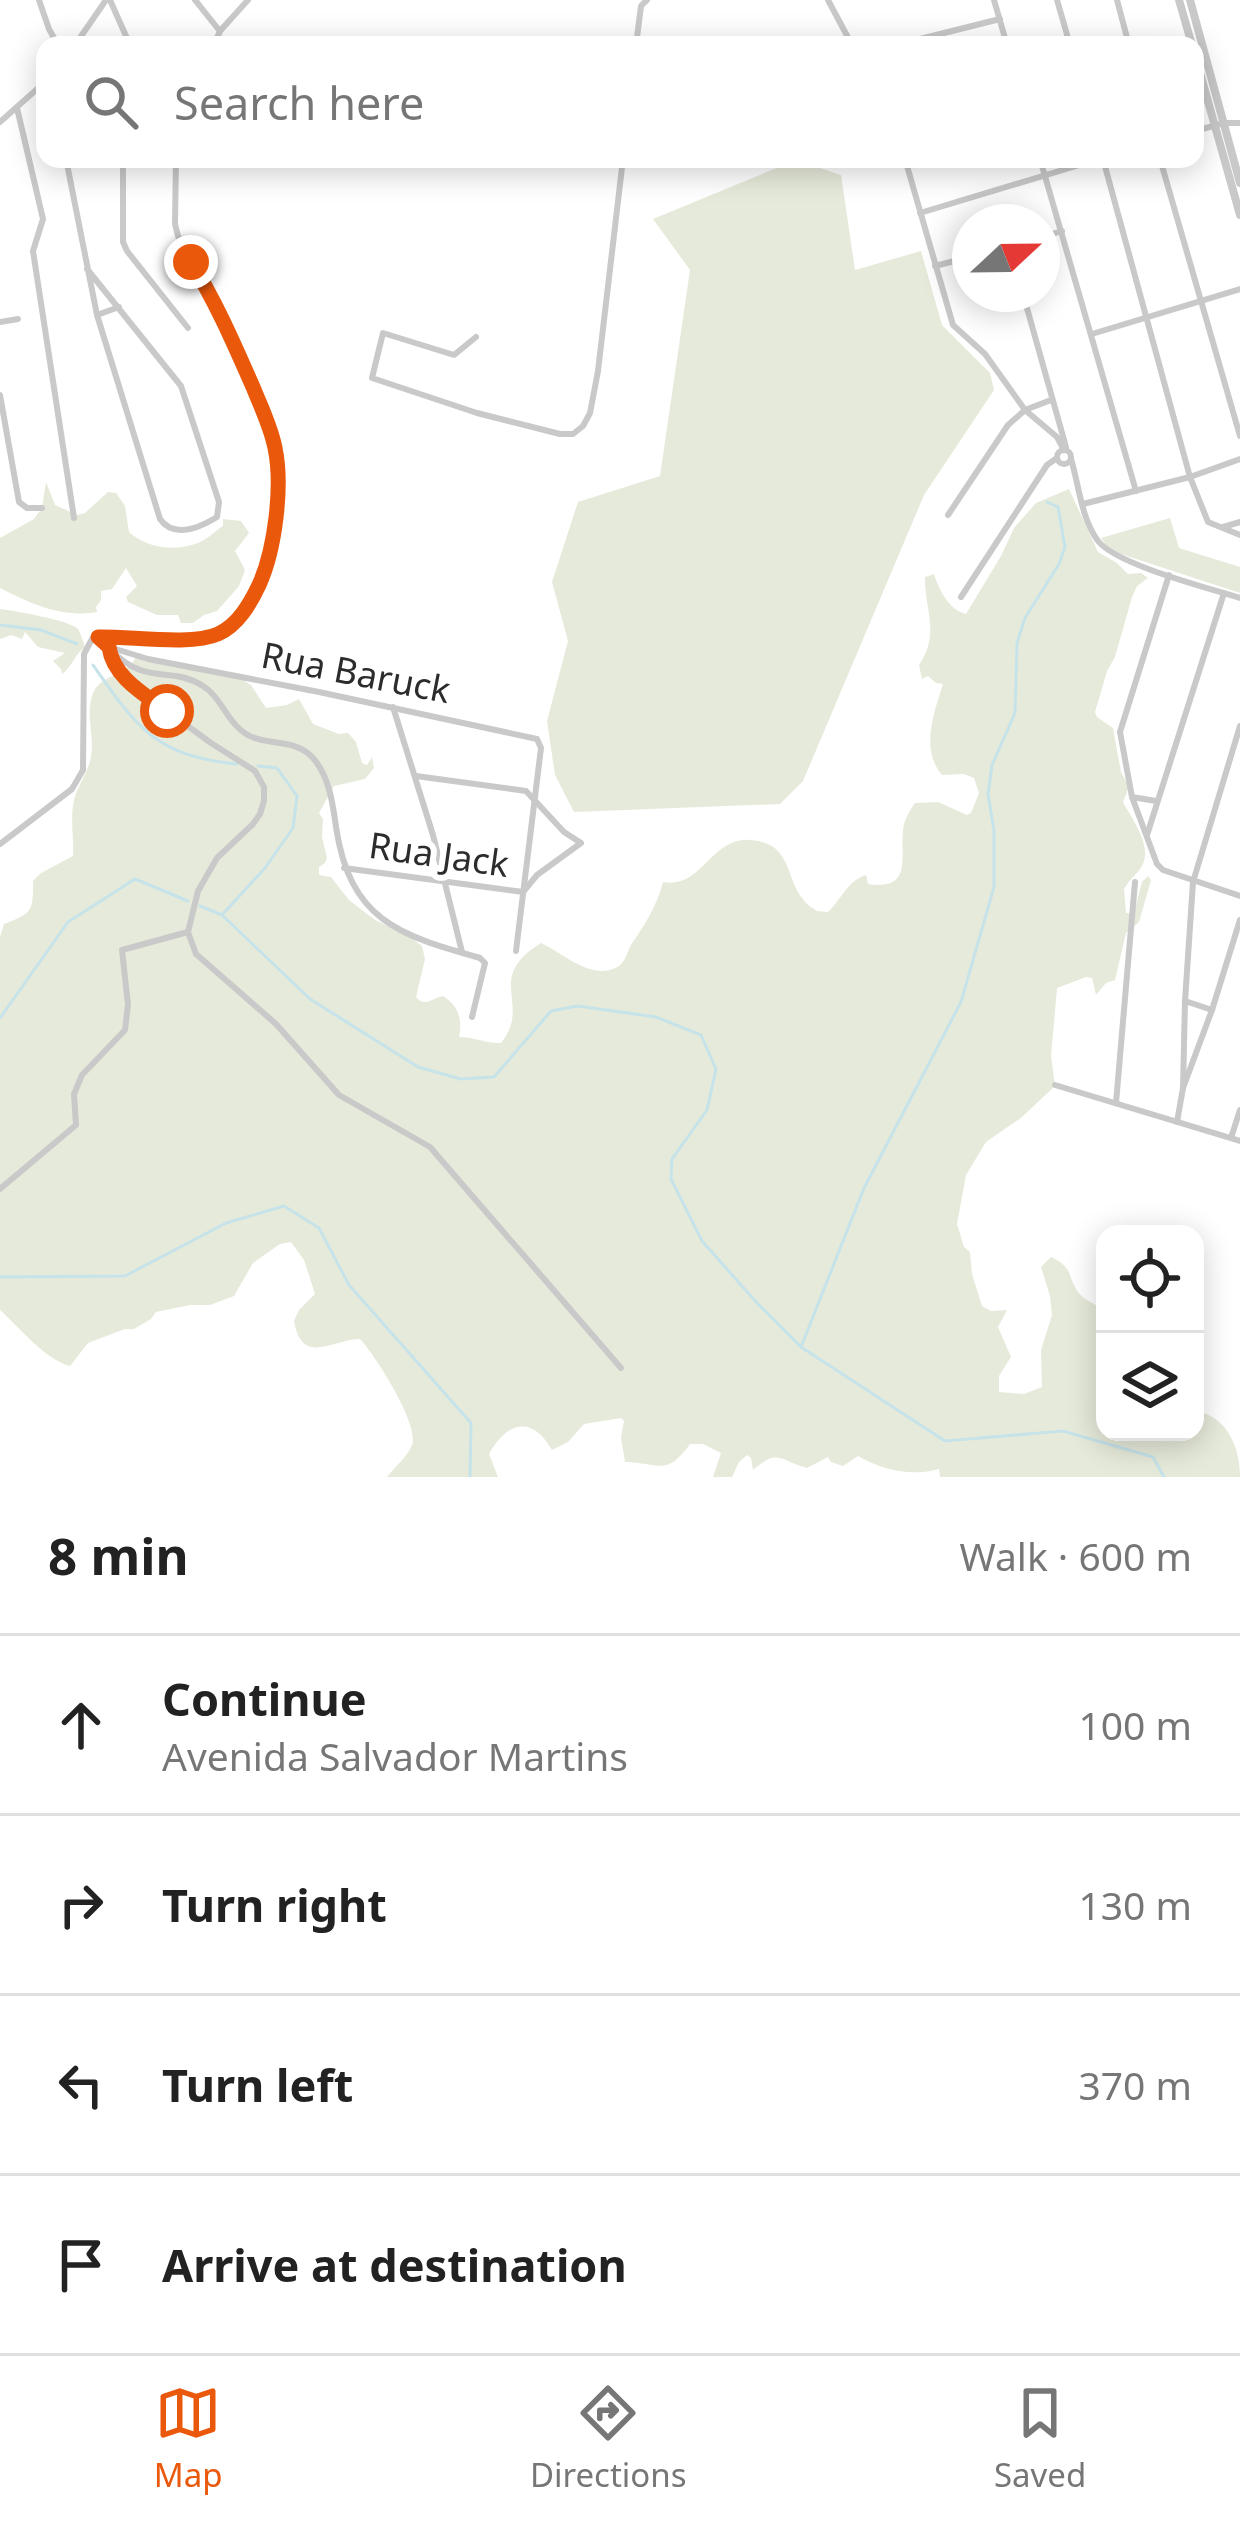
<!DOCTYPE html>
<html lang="en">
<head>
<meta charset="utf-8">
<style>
  :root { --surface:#fff; --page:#f2f2f2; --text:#222; --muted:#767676; --line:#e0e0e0; --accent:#ea580c }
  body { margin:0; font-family:"Noto Sans",sans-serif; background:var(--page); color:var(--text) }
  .controls { position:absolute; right:36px; bottom:36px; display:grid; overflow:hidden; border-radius:24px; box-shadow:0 6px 30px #0003 }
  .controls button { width:108px; height:108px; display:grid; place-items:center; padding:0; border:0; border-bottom:3px solid var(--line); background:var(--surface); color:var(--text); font:60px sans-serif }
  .compass { position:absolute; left:952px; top:204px; width:108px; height:108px; border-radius:50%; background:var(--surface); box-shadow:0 6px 30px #0003; rotate:68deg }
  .stop { position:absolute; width:36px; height:36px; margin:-27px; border:9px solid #ea580c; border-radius:50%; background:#fff }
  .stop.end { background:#ea580c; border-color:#fff; box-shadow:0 3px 12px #0008 }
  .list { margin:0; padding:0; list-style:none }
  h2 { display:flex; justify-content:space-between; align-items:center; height:156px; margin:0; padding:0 48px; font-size:51px }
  h2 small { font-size:39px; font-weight:400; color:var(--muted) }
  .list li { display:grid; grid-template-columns:78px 1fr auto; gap:36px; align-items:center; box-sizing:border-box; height:180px; padding:0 48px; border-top:3px solid var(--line) }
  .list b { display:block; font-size:45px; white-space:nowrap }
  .list p { margin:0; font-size:39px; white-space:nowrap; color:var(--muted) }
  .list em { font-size:39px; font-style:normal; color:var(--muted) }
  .icon { flex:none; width:66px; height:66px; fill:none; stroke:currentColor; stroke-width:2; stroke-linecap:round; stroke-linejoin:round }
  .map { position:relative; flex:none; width:1240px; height:1477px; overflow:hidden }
  .search { position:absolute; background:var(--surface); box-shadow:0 6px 30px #0003; left:36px; right:36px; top:36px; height:132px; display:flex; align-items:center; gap:30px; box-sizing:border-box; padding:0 42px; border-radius:24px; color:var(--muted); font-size:45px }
  .sheet { height:876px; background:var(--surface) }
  nav { display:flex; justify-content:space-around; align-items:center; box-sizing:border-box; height:168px; border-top:3px solid var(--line); background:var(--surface); font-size:33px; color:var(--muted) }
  nav a { display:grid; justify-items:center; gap:6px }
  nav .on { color:var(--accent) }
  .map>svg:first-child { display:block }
  .green { fill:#e6eada }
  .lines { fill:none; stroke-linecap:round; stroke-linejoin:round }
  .stream { stroke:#c6e3ea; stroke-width:3 }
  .minor { stroke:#c9c9c9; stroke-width:6 }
  .tertiary { stroke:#c9c9c9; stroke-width:8 }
  .route { stroke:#ea580c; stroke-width:15 }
  .labels { text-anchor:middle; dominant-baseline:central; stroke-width:12; stroke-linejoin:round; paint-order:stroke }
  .street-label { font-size:36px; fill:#2c2c2c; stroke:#fff }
</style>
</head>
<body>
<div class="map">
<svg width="1240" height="1477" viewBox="0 0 1240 1477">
  <rect width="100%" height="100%" fill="#fff"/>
  <g class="green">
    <path d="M796 160 841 175 855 270 921 251 942 325 990 373 994 390 924 495 803 781 780 804 574 812 555 775 547 721 568 641 552 582 578 502 660 476 690 270 653 219Z"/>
    <path d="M46 482 55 505 77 515 85 513 108 492 116 493 125 506 129 532C146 548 175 552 198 543 208 539 215 531 223 526V519L241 521 249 533 235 551 245 570 239 586 217 611 204 615 193 623H181L178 615H157L128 602 126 597 137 586 126 568 112 589 101 591V600L96 607 97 612C61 618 32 604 0 588V538L34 519 42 508Z"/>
    <path d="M1069 489 1098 552 1117 563 1128 574 1141 573 1148 578 1137 586 1132 597 1115 657 1107 671 1095 712 1097 717 1113 728 1121 772 1129 787 1123 802C1132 819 1153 846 1142 866 1137 874 1129 880 1124 889L1126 913H1134L1142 882 1148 876 1151 880 1139 922 1126 933 1115 980 1106 983 1096 995 1092 978 1086 977 1057 988 1051 1056 1055 1086 1022 1117 986 1142 966 1175 957 1224 964 1247 970 1252 972 1274 982 1306 991 1311 1007 1310 998 1327 1011 1357 999 1376V1392L1024 1394 1042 1387 1041 1350 1052 1315 1050 1296 1041 1267 1051 1257C1074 1268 1066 1274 1078 1292 1083 1300 1098 1305 1105 1311V1432H1195L1196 1411C1228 1417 1240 1448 1240 1477H940L939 1469C912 1477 882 1470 858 1456L843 1466 831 1462 828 1457 807 1468C779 1460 778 1448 753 1470L751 1458 747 1455 739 1462 732 1477H713L721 1453 703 1444H690C666 1477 661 1463 625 1462L621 1437 624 1421 621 1418 584 1424 568 1442 552 1450C533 1416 508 1420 489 1454L498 1477H387C394 1468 408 1456 412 1445 420 1425 375 1355 360 1339 333 1339 302 1367 294 1321L299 1310 315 1294 304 1260 291 1242 280 1244 253 1263 234 1296 210 1305H190L156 1312 151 1319 134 1329H125L88 1343 70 1366C44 1359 19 1327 0 1310V937L4 924C33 913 33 911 33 881L41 873 73 856C74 837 70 818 74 800 78 784 89 772 91 756 95 735 84 712 94 691 103 674 127 676 136 657L241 679 251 685 266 708 287 705 299 699 313 724 339 734 348 733 356 742 362 763 367 765 372 757 374 768 365 779 334 786 319 813 323 819 322 837 327 858 325 863 319 867V875L331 877 349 900 375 920 410 937 422 946 425 959 416 997C425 1008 432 998 443 996 458 1005 463 1020 459 1037 474 1037 488 1044 501 1043 533 1003 483 979 541 943 562 952 593 983 619 966 627 960 627 950 633 942 646 923 657 905 663 882 707 890 711 825 765 843 790 851 788 881 802 898 806 904 812 908 817 911L828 912C842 899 847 881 866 875L868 884C913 891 900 857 903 830 904 820 909 812 915 803L938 802 967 815 971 813 979 793 974 778 964 774 942 775C920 749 934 713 943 684L936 683 928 676 922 679 919 665C941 632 924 609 925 577L934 574C939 590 949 610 966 614L1001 556 1014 528 1036 503Z"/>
    <path d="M1170 518 1179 548 1240 567V593L1118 553 1108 547 1101 538Z"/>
    <path d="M0 609C15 611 69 620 78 629 80 632 84 644 85 647 74 655 72 667 62 674L61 669 53 661 65 653 38 647 25 632 22 639 11 635 0 639Z"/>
  </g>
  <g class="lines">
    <g class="stream">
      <path d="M0 625 41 630 77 644"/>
      <path d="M93 665C137 728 156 756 237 764"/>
      <path d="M200 906 222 915 265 868 293 828 297 796 277 768 258 766"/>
      <path d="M222 915 310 999 418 1067 461 1079 494 1077 551 1011 578 1006 656 1017 701 1035 716 1069 707 1110 672 1159 671 1179 702 1241 758 1304 801 1347 864 1188 961 1002 994 887V831L988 794 992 765 1015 713 1017 643 1025 618 1059 564 1065 547 1058 507 1047 502"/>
      <path d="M0 1018 68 922 135 879 188 901"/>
      <path d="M0 1277 125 1276 226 1223 284 1206 319 1228 349 1285 471 1423 470 1477"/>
      <path d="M801 1347 945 1441 1063 1431 1153 1457 1164 1477"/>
    </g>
    <g class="minor">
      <path d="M39 0 49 29 58 45"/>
      <path d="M110 0 130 45"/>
      <path d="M195 0 219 30"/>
      <path d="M828 0 852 45"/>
      <path d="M994 0 1007 45"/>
      <path d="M1057 0 1070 45"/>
      <path d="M1117 0 1129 45"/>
      <path d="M75 45 106 0"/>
      <path d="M214 45 220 31 248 0"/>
      <path d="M636 45 641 6 647 0"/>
      <path d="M896 45 1000 19"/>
      <path d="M17 108 43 219 33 251 74 518"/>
      <path d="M0 122 45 82"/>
      <path d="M1195 131 1224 123H1240"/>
      <path d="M66 159 97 315 160 519C174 539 199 528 217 517L219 502 181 386 87 269"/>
      <path d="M123 159V242L127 251 188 328"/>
      <path d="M905 159 953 325 985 354 1025 410 1057 437 1064 450"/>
      <path d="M1040 159 1136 491"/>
      <path d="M1103 159 1190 477 1208 522 1240 535"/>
      <path d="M1160 159 1240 436"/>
      <path d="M920 213 1099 159"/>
      <path d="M1042 237 1062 231"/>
      <path d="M935 266 970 257"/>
      <path d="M1023 294 1066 447"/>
      <path d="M97 315 119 307"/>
      <path d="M0 322 18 319"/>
      <path d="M1092 334 1240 289"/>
      <path d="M476 337 454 355 383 333 372 378 477 413 560 434H573L583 426 590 413 598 371 623 159"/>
      <path d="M0 395 19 502 27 508H42"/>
      <circle cx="1064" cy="457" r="7"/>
      <path d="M1071 459C1079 485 1081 518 1098 541 1117 565 1209 588 1240 598"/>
      <path d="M1083 504 1190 477 1240 459"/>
      <path d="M948 515 1008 425 1025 410 1051 400"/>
      <path d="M1223 527 1240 522"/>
      <path d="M1169 575 1120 732 1132 797 1157 864 1163 870 1240 896"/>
      <path d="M961 597 1047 465 1057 458"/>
      <path d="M98 637 109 647 148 659 319 692 537 739 541 748 516 951"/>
      <path d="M109 647 112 663 137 689 211 743 255 771 264 787V801L260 814 253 824 217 858 198 891 188 932 196 954 276 1024 339 1095 430 1147 621 1368"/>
      <path d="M111 650C147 687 170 665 203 686 221 697 227 722 246 734 267 747 294 737 313 758 329 776 333 804 336 827 350 920 398 935 480 958L485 963 472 1017"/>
      <path d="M393 707 433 835 462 952"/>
      <path d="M1132 797 1156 801"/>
      <path d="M1147 835 1224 593"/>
      <path d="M0 844 72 789 83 770 84 654 92 639C133 627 182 652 220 633 242 622 255 596 263 574 278 534 284 468 270 428 263 408 253 388 245 368 235 346 226 322 215 300 203 279 188 259 178 236L175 224 176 159"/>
      <path d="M344 868 523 892 537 875 581 843 564 832 526 791 416 776"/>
      <path d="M1185 1001 1212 1010"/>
      <path d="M1055 1085 1240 1141"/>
      <path d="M1183 1088 1185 1001 1193 882 1240 726"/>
      <path d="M1116 1103 1135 882"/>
      <path d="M1177 1122 1183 1088 1212 1010 1240 920"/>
      <path d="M1231 1138 1240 1110"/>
      <path d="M0 1189 76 1125 74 1094 82 1075 125 1030 128 1005 122 950 188 932"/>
    </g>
    <g class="tertiary">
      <path d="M1179 0 1192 45"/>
      <path d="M1190 0 1240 183"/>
      <path d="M1195 55 1240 215"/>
    </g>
  </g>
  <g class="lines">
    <path class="route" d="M167 711C144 694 113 677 109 647L98 637C130 636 191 646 218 634 238 625 250 604 259 585 275 550 283 486 275 448 271 427 261 407 253 387 234 344 216 302 191 262"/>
  </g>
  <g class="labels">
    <g class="street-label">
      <text transform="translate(356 672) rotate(11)">Rua Baruck</text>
      <text transform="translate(439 854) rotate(8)">Rua Jack</text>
    </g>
  </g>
</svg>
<div class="controls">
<button><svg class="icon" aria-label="locate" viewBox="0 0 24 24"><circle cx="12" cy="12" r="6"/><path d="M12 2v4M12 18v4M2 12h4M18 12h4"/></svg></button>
<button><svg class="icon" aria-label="layers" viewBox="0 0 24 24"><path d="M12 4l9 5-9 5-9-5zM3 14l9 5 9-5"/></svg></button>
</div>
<svg class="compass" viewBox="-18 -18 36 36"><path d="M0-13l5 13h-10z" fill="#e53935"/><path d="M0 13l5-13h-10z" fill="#767676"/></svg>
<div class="stop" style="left:167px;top:711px"></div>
<div class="stop end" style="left:191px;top:262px"></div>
<div class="search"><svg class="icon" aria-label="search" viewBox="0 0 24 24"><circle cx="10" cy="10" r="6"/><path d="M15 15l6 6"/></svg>Search here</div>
</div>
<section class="sheet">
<h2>8 min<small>Walk · 600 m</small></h2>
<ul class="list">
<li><svg class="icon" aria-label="ahead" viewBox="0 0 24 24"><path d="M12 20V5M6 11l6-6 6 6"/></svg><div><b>Continue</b><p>Avenida Salvador Martins</p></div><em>100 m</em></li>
<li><svg class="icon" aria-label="right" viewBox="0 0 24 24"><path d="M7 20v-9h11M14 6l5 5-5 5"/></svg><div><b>Turn right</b></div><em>130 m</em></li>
<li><svg class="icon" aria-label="left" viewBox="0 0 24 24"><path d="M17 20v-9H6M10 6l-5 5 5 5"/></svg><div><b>Turn left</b></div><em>370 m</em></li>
<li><svg class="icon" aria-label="arrive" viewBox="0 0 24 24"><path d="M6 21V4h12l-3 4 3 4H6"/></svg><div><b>Arrive at destination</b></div></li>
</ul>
</section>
<nav>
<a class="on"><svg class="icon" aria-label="map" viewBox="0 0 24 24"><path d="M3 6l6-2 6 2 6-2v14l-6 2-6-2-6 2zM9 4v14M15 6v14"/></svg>Map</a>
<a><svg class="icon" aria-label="directions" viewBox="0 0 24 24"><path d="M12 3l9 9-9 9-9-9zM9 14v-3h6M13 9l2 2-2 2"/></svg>Directions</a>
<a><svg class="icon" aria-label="saved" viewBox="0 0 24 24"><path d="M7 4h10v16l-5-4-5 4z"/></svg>Saved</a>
</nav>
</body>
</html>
